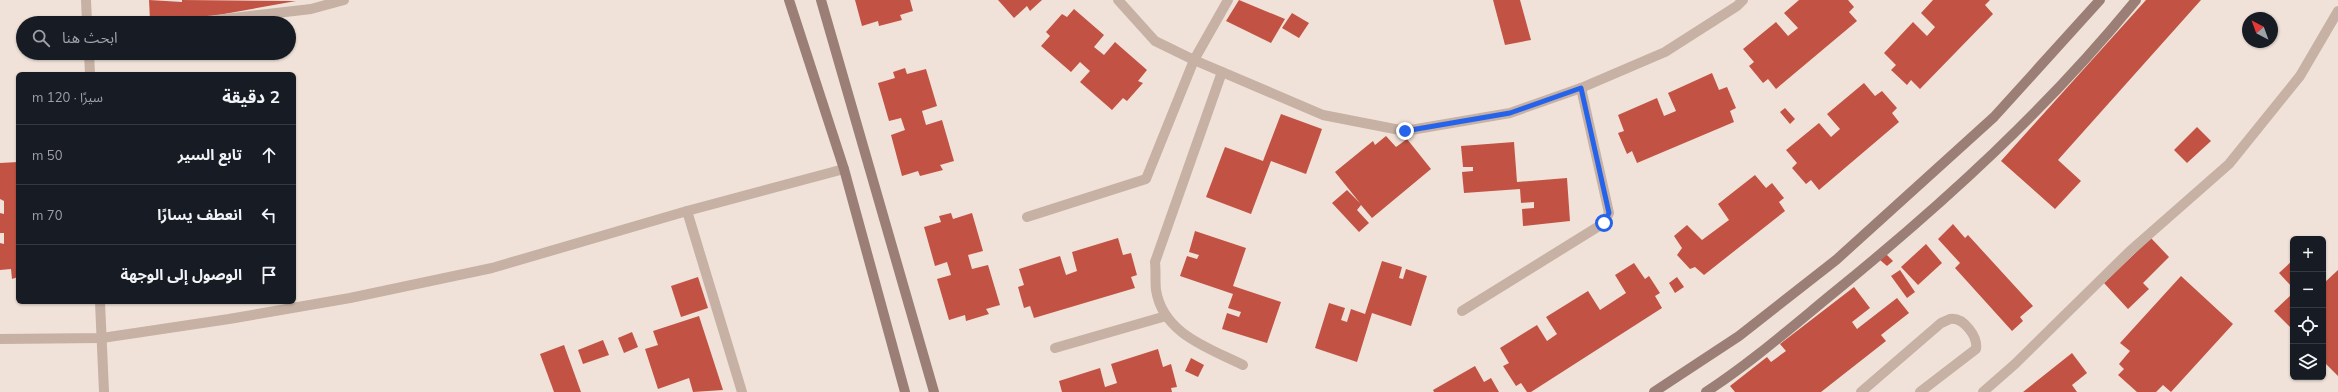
<!DOCTYPE html>
<html lang="ar">
<head>
<meta charset="utf-8">
<style>
  :root { --surface:#171b24; --page:#20242c; --text:#f1f3f6; --muted:#9ea1a6; --line:#363941 }
  body { margin:0; font-family:Mulish,"Noto Sans Arabic",sans-serif; background:var(--page); color:var(--text); direction:rtl }
  .controls { position:absolute; right:12px; bottom:12px; display:grid; overflow:hidden; border-radius:6px; box-shadow:0 1px 3px #0004 }
  .controls button { width:36px; height:36px; display:grid; place-items:center; padding:0; border:0; border-bottom:1px solid var(--line); background:var(--surface); color:var(--text); font:20px sans-serif }
  .compass { position:absolute; left:2242px; top:12px; width:36px; height:36px; border-radius:50%; background:var(--surface); box-shadow:0 1px 3px #0004; rotate:319deg }
  .stop { position:absolute; width:12px; height:12px; margin:-9px; border:3px solid #2563eb; border-radius:50%; background:#fff }
  .stop.end { background:#2563eb; border-color:#fff; box-shadow:0 1px 4px #0008 }
  .list { margin:0; padding:0; list-style:none }
  h2 { display:flex; justify-content:space-between; align-items:center; height:52px; margin:0; padding:0 16px; font-size:17px }
  h2 small { font-size:13px; font-weight:400; color:var(--muted) }
  .list li { display:grid; grid-template-columns:26px 1fr auto; gap:12px; align-items:center; box-sizing:border-box; height:60px; padding:0 16px; border-top:1px solid var(--line) }
  .list b { display:block; font-size:15px; white-space:nowrap }
  .list em { font-size:13px; font-style:normal; color:var(--muted) }
  .icon { flex:none; width:22px; height:22px; fill:none; stroke:currentColor; stroke-width:2; stroke-linecap:round; stroke-linejoin:round }
  .map { position:relative; flex:none; width:2338px; height:392px; overflow:hidden; direction:ltr }
  .search { position:absolute; background:var(--surface); box-shadow:0 1px 3px #0004; left:16px; top:16px; width:280px; height:44px; display:flex; align-items:center; gap:10px; box-sizing:border-box; padding:0 14px; border-radius:22px; color:var(--muted); font-size:15px }
  .panel { position:absolute; background:var(--surface); box-shadow:0 1px 3px #0004; left:16px; top:72px; width:280px; height:232px; border-radius:6px; direction:rtl }
  .map>svg:first-child { display:block }
  .building { fill:#c25344 }
  .lines { fill:none; stroke-linecap:round; stroke-linejoin:round }
  .lane { stroke:#c7b0a4; stroke-width:10 }
  .street { stroke:#c7b0a4; stroke-width:10 }
  .secondary { stroke:#9b7f76; stroke-width:10 }
  .route { stroke:#2563eb; stroke-width:5 }
</style>
</head>
<body>
<div class="map">
<svg width="2338" height="392" viewBox="0 0 2338 392">
  <rect width="100%" height="100%" fill="#f0e2d8"/>
  <g class="building">
    <path d="M149 0 182 2V0L296 1 202 18 150 20Z"/>
    <path d="M855 0H910L913 11 900 15 902 20 879 26 878 21 862 26Z"/>
    <path d="M998 0H1042L1030 11 1027 6 1014 18Z"/>
    <path d="M1239 0 1285 19 1271 43 1226 21Z"/>
    <path d="M1493 0H1520L1531 40 1505 45Z"/>
    <path d="M1799 0H1848L1854 7 1849 12 1857 21 1776 89 1768 79 1763 83 1749 66 1754 62 1743 49 1776 22 1788 36 1798 28 1784 13Z"/>
    <path d="M1933 0H1990L1985 5 1993 14 1920 89 1911 80 1907 85 1891 70 1896 65 1884 53 1913 22 1927 36 1935 27 1921 13Z"/>
    <path d="M2146 0H2201L2058 160 2081 181 2055 209 2001 161Z"/>
    <path d="M1074 9 1104 35 1094 47 1104 55 1115 42 1147 70 1138 81 1143 83 1127 101 1123 98 1112 110 1080 82 1090 71 1080 62 1071 72 1041 46 1050 36 1046 32 1062 14 1067 17Z"/>
    <path d="M1292 13 1309 23 1299 38 1282 28Z"/>
    <path d="M905 68 907 74 926 69 937 106 922 111 926 125 942 120 954 161 940 165 943 170 920 176 918 171 902 176 891 135 905 130 901 118 889 121 878 83 895 78 893 72Z"/>
    <path d="M1712 73 1719 90 1727 87 1736 108 1730 111 1734 122 1637 163 1632 151 1627 154 1618 133 1624 131 1618 115 1657 98 1664 116 1676 111 1668 93Z"/>
    <path d="M1864 83 1875 96 1882 91 1897 108 1892 113 1899 122 1819 190 1811 180 1806 184 1792 168 1797 163 1786 150 1819 123 1831 137 1840 129 1827 114Z"/>
    <path d="M1785 108 1795 119 1790 124 1780 112Z"/>
    <path d="M1281 114 1322 129 1306 174 1271 161 1251 214 1206 197 1225 147 1263 161Z"/>
    <path d="M2197 127 2211 141 2187 163 2174 150Z"/>
    <path d="M1386 136 1396 147 1407 139 1431 169 1372 218 1361 205 1357 210 1369 223 1359 232 1332 203 1347 190 1360 203 1335 172 1373 141 1375 145Z"/>
    <path d="M1514 142 1517 182 1567 178 1570 221 1523 226 1522 209 1534 208V202L1521 203 1520 189 1464 193 1462 172 1473 171V167H1463L1461 146Z"/>
    <path d="M18 162V277L12 279 11 269 0 270V243L4 244V233H0V213L4 214V201L0 199V163Z"/>
    <path d="M1755 175 1766 188 1772 183 1784 198 1779 202 1785 211 1704 275 1695 267 1690 269 1677 255 1682 248 1674 236 1687 225 1702 240 1729 220 1718 204Z"/>
    <path d="M951 213 953 219 972 213 983 251 968 255 972 269 988 265 1000 305 986 309 989 314 966 321 965 315 949 320 937 279 951 275 947 262 935 266 924 227 941 222 939 216Z"/>
    <path d="M1953 224 1965 238 1968 235 2033 306 2020 317 2023 321 2012 331 1955 268 1960 263 1938 239Z"/>
    <path d="M1195 231 1246 248 1233 286 1281 302 1267 343 1222 329 1227 313 1239 317 1241 312 1228 308 1233 294 1180 276 1187 256 1197 259 1199 255 1189 252Z"/>
    <path d="M1118 238 1123 255 1131 253 1137 275 1131 277 1135 288 1034 318 1030 306 1024 308 1018 287 1024 285 1019 269 1060 256 1066 275 1077 271 1072 252Z"/>
    <path d="M2151 238 2169 257 2143 283 2149 289 2128 309 2104 283Z"/>
    <path d="M1926 244 1942 263 1918 285 1901 267Z"/>
    <path d="M1886 254 1893 261 1887 266 1880 260Z"/>
    <path d="M2293 260V288L2279 273Z"/>
    <path d="M1382 261 1402 267 1399 278 1403 279 1406 269 1427 276 1411 326 1372 313 1357 362 1315 348 1329 303 1345 308 1341 320 1347 322 1351 309 1365 314Z"/>
    <path d="M1634 263 1645 279 1649 276 1660 293 1655 296 1662 308 1531 392H1527L1521 383 1516 386 1503 366 1509 363 1500 348 1537 325 1547 341 1557 334 1546 317 1588 291 1600 310 1626 293 1615 275Z"/>
    <path d="M1900 270 1915 292 1907 298 1891 276Z"/>
    <path d="M2338 270V376L2323 361V284Z"/>
    <path d="M2181 276 2233 324 2171 392 2163 385 2156 392H2137L2118 375 2124 369 2119 364 2130 351 2120 343Z"/>
    <path d="M698 277 708 308 681 317 671 286Z"/>
    <path d="M1677 277 1684 287 1675 293 1669 283Z"/>
    <path d="M1854 287 1870 308 1852 322 1857 329 1897 298 1909 313 1881 335 1886 341 1821 392H1735L1730 386 1767 357 1771 362 1786 351 1780 344Z"/>
    <path d="M2292 294 2293 295V330L2274 311Z"/>
    <path d="M699 316 723 390 693 392 689 378 658 389 645 349 658 345 653 331Z"/>
    <path d="M632 332 638 347 624 353 618 338Z"/>
    <path d="M603 340 609 355 583 364 578 350Z"/>
    <path d="M564 345 581 392H554L540 354Z"/>
    <path d="M1158 349 1163 367 1171 364 1177 387 1171 388 1172 392H1062L1059 381 1100 368 1105 387 1117 383 1111 364Z"/>
    <path d="M2072 353 2087 373 2072 385 2077 392H2023Z"/>
    <path d="M1191 358 1204 365 1198 377 1185 371Z"/>
    <path d="M1475 366 1484 382 1491 378 1499 392H1434L1433 390Z"/>
  </g>
  <g class="lines">
    <g class="lane">
      <path d="M1222 72 1155 262C1156 271 1155 281 1156 290 1163 334 1209 348 1243 365"/>
      <path d="M1027 217 1146 179 1194 60 1228 0"/>
      <path d="M1055 348 1166 316"/>
      <path d="M1861 392 1941 323C1944 322 1947 320 1950 319 1964 317 1978 337 1976 349L1920 392"/>
    </g>
    <g class="street">
      <path d="M86 0 87 23"/>
      <path d="M1118 0 1155 41 1194 60 1323 115 1405 131 1510 113 1581 88 1665 52 1737 6 1743 0"/>
      <path d="M190 23 311 9 344 0"/>
      <path d="M89 53 90 74"/>
      <path d="M687 211 742 392"/>
      <path d="M100 302 104 392"/>
      <path d="M1462 311 1604 223 1609 213 1581 88"/>
      <path d="M0 339 102 338 229 319 350 298 492 268 687 211 844 169"/>
      <path d="M1983 392 2015 364 2130 251 2229 164 2300 76 2338 11"/>
    </g>
    <g class="secondary">
      <path d="M789 0 844 169 905 392"/>
      <path d="M821 0 934 392"/>
      <path d="M1654 392 1739 336 1836 260 1994 117 2100 0"/>
      <path d="M1706 392C1752 362 1794 325 1837 290 1945 202 2048 108 2136 0"/>
    </g>
  </g>
  <g class="lines">
    <path class="route" d="M1405 131 1510 113 1581 88 1609 213 1604 223"/>
  </g>
</svg>
<div class="controls">
<button>+</button>
<button>−</button>
<button><svg class="icon" aria-label="locate" viewBox="0 0 24 24"><circle cx="12" cy="12" r="6"/><path d="M12 2v4M12 18v4M2 12h4M18 12h4"/></svg></button>
<button><svg class="icon" aria-label="layers" viewBox="0 0 24 24"><path d="M12 4l9 5-9 5-9-5zM3 14l9 5 9-5"/></svg></button>
</div>
<svg class="compass" viewBox="-18 -18 36 36"><path d="M0-13l5 13h-10z" fill="#e53935"/><path d="M0 13l5-13h-10z" fill="#9ea1a6"/></svg>
<div class="stop" style="left:1604px;top:223px"></div>
<div class="stop end" style="left:1405px;top:131px"></div>
<div class="search"><svg class="icon" aria-label="search" viewBox="0 0 24 24"><circle cx="10" cy="10" r="6"/><path d="M15 15l6 6"/></svg>ابحث هنا</div>
<section class="panel">
<h2>2 دقيقة<small>سيرًا · 120 m</small></h2>
<ul class="list">
<li><svg class="icon" aria-label="ahead" viewBox="0 0 24 24"><path d="M12 20V5M6 11l6-6 6 6"/></svg><div><b>تابع السير</b></div><em>50 m</em></li>
<li><svg class="icon" aria-label="left" viewBox="0 0 24 24"><path d="M17 20v-9H6M10 6l-5 5 5 5"/></svg><div><b>انعطف يسارًا</b></div><em>70 m</em></li>
<li><svg class="icon" aria-label="arrive" viewBox="0 0 24 24"><path d="M6 21V4h12l-3 4 3 4H6"/></svg><div><b>الوصول إلى الوجهة</b></div></li>
</ul>
</section>
</div>
</body>
</html>
